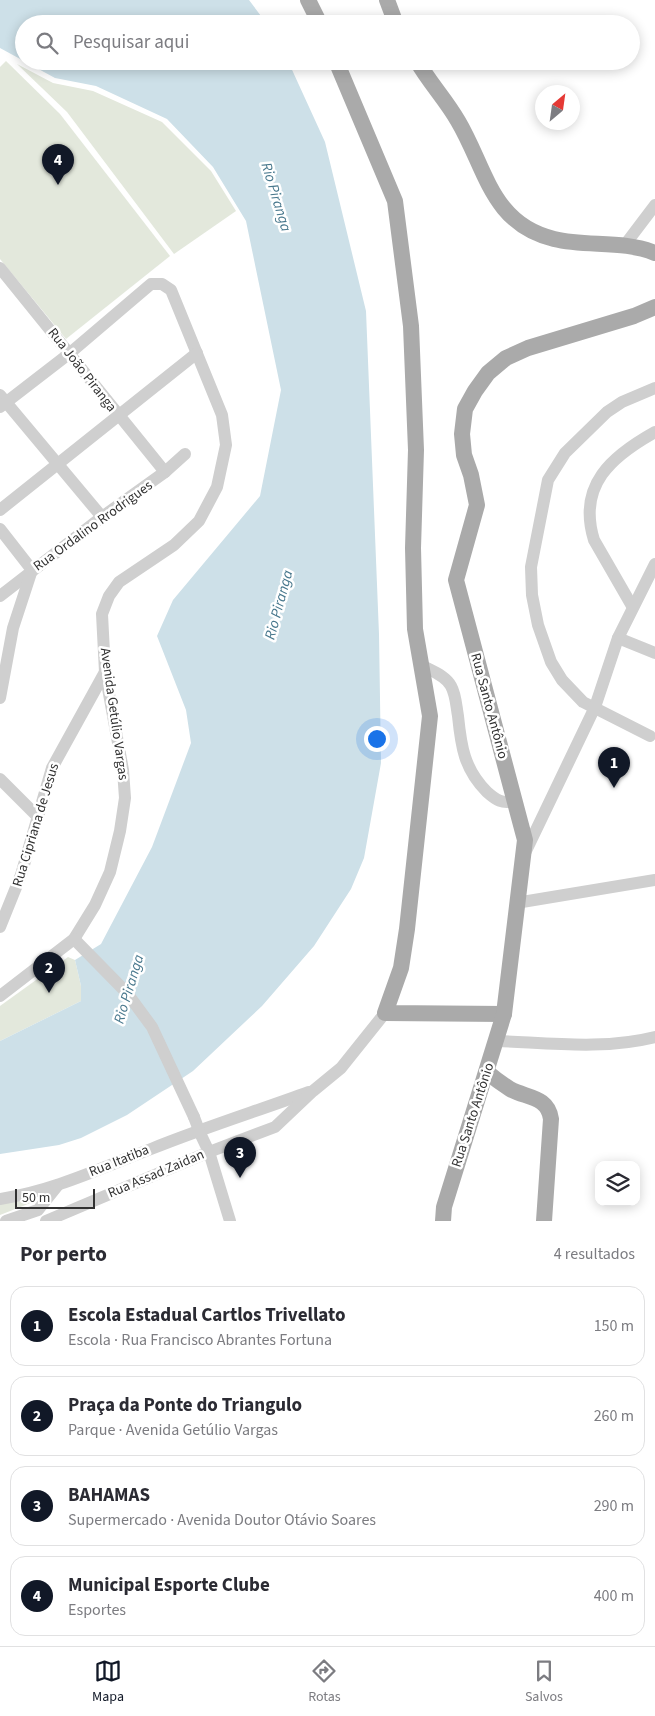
<!DOCTYPE html>
<html lang="pt">
<head>
<meta charset="utf-8">
<style>
  :root { --surface:#fff; --page:#f2f2f3; --text:#2b2b33; --muted:#7c7c81; --line:#e1e1e2; --accent:#111827 }
  body { margin:0; font-family:"Source Sans 3",sans-serif; background:var(--page); color:var(--text) }
  .controls { position:absolute; right:15px; bottom:15px; display:grid; overflow:hidden; border-radius:10px; box-shadow:0 2px 12px #0003 }
  .controls button { width:45px; height:45px; display:grid; place-items:center; padding:0; border:0; border-bottom:1px solid var(--line); background:var(--surface); color:var(--text); font:25px sans-serif }
  .compass { position:absolute; left:535px; top:85px; width:45px; height:45px; border-radius:50%; background:var(--surface); box-shadow:0 2px 12px #0003; rotate:29deg }
  .scale { position:absolute; left:15px; bottom:12px; width:80px; box-sizing:border-box; padding-left:5px; border:2px solid #323232; border-top:0; font-size:14px; line-height:18px; white-space:nowrap; color:#323232; -webkit-text-stroke:4px #fff; paint-order:stroke }
  .you { position:absolute; left:376px; top:738px; width:18px; height:18px; margin:-12px; border:4px solid #fff; border-radius:50%; background:#1a73e8; box-shadow:0 0 0 8px #1a73e833 }
  .badge { display:grid; place-items:center; width:32px; height:32px; border-radius:50%; background:var(--accent); color:#fff; font-size:16px; font-weight:700 }
  .pin { position:absolute; translate:-50% -41px; filter:drop-shadow(0 1px 2px #0008) }
  .pin::after { content:''; position:absolute; top:26px; width:18px; height:15px; background:inherit; clip-path:polygon(0 0,100% 0,50% 100%) }
  .list { margin:0; padding:0; list-style:none }
  h2 { display:flex; justify-content:space-between; align-items:center; height:65px; margin:0; padding:0 20px; font-size:21px }
  h2 small { font-size:16px; font-weight:400; color:var(--muted) }
  .list li { display:grid; grid-template-columns:32px 1fr auto; gap:15px; align-items:center; box-sizing:border-box; height:80px; margin:0 10px 10px; padding:0 10px; border:1px solid var(--line); border-radius:15px }
  .list b { display:block; font-size:19px; white-space:nowrap }
  .list p { margin:0; font-size:16px; white-space:nowrap; color:var(--muted) }
  .list em { font-size:16px; font-style:normal; color:var(--muted) }
  .icon { flex:none; width:28px; height:28px; fill:none; stroke:currentColor; stroke-width:2; stroke-linecap:round; stroke-linejoin:round }
  .map { position:relative; flex:none; width:655px; height:1221px; overflow:hidden }
  .search { position:absolute; background:var(--surface); box-shadow:0 2px 12px #0003; left:15px; right:15px; top:15px; height:55px; display:flex; align-items:center; gap:12px; box-sizing:border-box; padding:0 18px; border-radius:28px; color:var(--muted); font-size:19px }
  .sheet { height:425px; background:var(--surface) }
  nav { display:flex; justify-content:space-around; align-items:center; box-sizing:border-box; height:70px; border-top:1px solid var(--line); background:var(--surface); font-size:14px; color:var(--muted) }
  nav a { display:grid; justify-items:center; gap:2px }
  nav .on { color:var(--accent) }
  .map>svg:first-child { display:block }
  .green { fill:#e3e8dc }
  .water { fill:#cde0e8 }
  .lines { fill:none; stroke-linecap:round; stroke-linejoin:round }
  .minor { stroke:#cfcfcf; stroke-width:12 }
  .major { stroke:#aaa; stroke-width:16 }
  .minor-bridge { stroke:#cfcfcf; stroke-width:12 }
  .labels { text-anchor:middle; dominant-baseline:central; stroke-width:5; stroke-linejoin:round; paint-order:stroke }
  .street-label { font-size:14px; fill:#323232; stroke:#fff }
  .water-label { font-size:15px; font-style:italic; fill:#47778c; stroke:#fff }
</style>
</head>
<body>
<div class="map">
<svg width="655" height="1221" viewBox="0 0 655 1221">
  <rect width="100%" height="100%" fill="#fff"/>
  <g class="green">
    <path d="M6 61 60 114 170 256 66 339 0 259V67Z"/>
    <path d="M17 64 53 83 93 91 162 122 211 171 236 211 174 254 67 112Z"/>
    <path d="M68 957 75 960 81 986V1001L0 1041V1006Z"/>
    <path d="M32 1197 33 1202 0 1215V1202Z"/>
  </g>
  <path class="water" d="M0 0H249L267 24H24V61H288L325 142 366 311 379 634 381 763 364 858 351 889 314 946 262 1006 193 1071 127 1115 81 1138 59 1145 0 1154V1041L81 1001V986L75 960 101 944 152 847 191 743 186 710 157 636 173 600 260 496 281 390 246 221 213 167 167 119 96 86 55 78 0 48Z"/>
  <g class="lines">
    <g class="minor">
      <path d="M624 246 655 205"/>
      <path d="M0 268 165 472"/>
      <path d="M0 395 102 517"/>
      <path d="M0 407 70 353 151 284H162L171 290 222 415 226 445 217 487 199 521 174 545 119 582 109 596 102 614 105 672 123 770 125 798 120 831 110 872 95 905 74 939 0 996"/>
      <path d="M0 510 197 353"/>
      <path d="M0 529 32 570"/>
      <path d="M0 596 102 517 165 472 185 454"/>
      <path d="M632 606 594 540C577 485 612 456 655 432"/>
      <path d="M618 638 655 653"/>
      <path d="M423 666C432 671 446 676 451 686 456 695 456 705 458 716 461 746 464 769 487 792 496 800 502 804 514 801"/>
      <path d="M0 698 13 628 32 570"/>
      <path d="M650 736 583 702 562 680 551 662 538 625 532 595 531 567 548 480 565 453 607 412 622 402 655 388"/>
      <path d="M0 779 38 817"/>
      <path d="M526 851 595 707 618 638 655 564"/>
      <path d="M516 903 655 880"/>
      <path d="M0 927 21 875 52 768 105 672"/>
      <path d="M74 939 127 993 152 1027 194 1117"/>
      <path d="M497 1041C550 1043 604 1050 655 1037"/>
      <path d="M200 1133 209 1152 230 1221"/>
      <path d="M0 1199C53 1191 101 1168 151 1149 203 1128 257 1111 309 1092"/>
      <path d="M6 1221 38 1210 58 1185"/>
      <path d="M46 1221 209 1152 275 1127 313 1091 341 1068 385 1013"/>
    </g>
    <g class="major">
      <path d="M308 0 320 24"/>
      <path d="M387 0 396 24"/>
      <path d="M336 61 395 201 411 326 416 450 413 548 415 629 430 716 407 929 401 968 385 1013 504 1014"/>
      <path d="M417 61C429 82 446 100 458 121 486 168 491 224 554 239 587 247 623 240 655 253"/>
      <path d="M487 1072C494 1078 502 1084 510 1089 526 1098 548 1096 551 1119L544 1221"/>
      <path d="M443 1221 444 1207 504 1014 525 840 456 580 477 505 471 475 464 455 462 434 465 409 475 391 488 373 506 358 528 348 634 316 655 307"/>
    </g>
    <path class="minor-bridge" d="M194 1117 200 1133"/>
  </g>
  <g class="labels">
    <g class="street-label">
      <text transform="translate(82 370) rotate(52)">Rua João Piranga</text>
      <text transform="translate(93 526) rotate(-36)">Rua Ordalino Rrodrigues</text>
      <text transform="translate(489 706) rotate(75)">Rua Santo Antônio</text>
      <text transform="translate(114 714) rotate(82)">Avenida Getúlio Vargas</text>
      <text transform="translate(36 825) rotate(-73)">Rua Cipriana de Jesus</text>
      <text transform="translate(473 1115) rotate(-72)">Rua Santo Antônio</text>
      <text transform="translate(119 1161) rotate(-22)">Rua Itatiba</text>
      <text transform="translate(156 1174) rotate(-23)">Rua Assad Zaidan</text>
    </g>
    <g class="water-label">
      <text transform="translate(276 197) rotate(73)">Rio Piranga</text>
      <text transform="translate(279 605) rotate(-75)">Rio Piranga</text>
      <text transform="translate(129 989) rotate(-73)">Rio Piranga</text>
    </g>
  </g>
</svg>
<div class="controls">
<button><svg class="icon" aria-label="layers" viewBox="0 0 24 24"><path d="M12 4l9 5-9 5-9-5zM3 14l9 5 9-5"/></svg></button>
</div>
<svg class="compass" viewBox="-18 -18 36 36"><path d="M0-13l5 13h-10z" fill="#e53935"/><path d="M0 13l5-13h-10z" fill="#7c7c81"/></svg>
<div class="scale">50 m</div>
<div class="you"></div>
<div class="pin badge" style="left:614px;top:788px">1</div>
<div class="pin badge" style="left:49px;top:993px">2</div>
<div class="pin badge" style="left:240px;top:1178px">3</div>
<div class="pin badge" style="left:58px;top:185px">4</div>
<div class="search"><svg class="icon" aria-label="search" viewBox="0 0 24 24"><circle cx="10" cy="10" r="6"/><path d="M15 15l6 6"/></svg>Pesquisar aqui</div>
</div>
<section class="sheet">
<h2>Por perto<small>4 resultados</small></h2>
<ul class="list">
<li><span class="badge">1</span><div><b>Escola Estadual Cartlos Trivellato</b><p>Escola · Rua Francisco Abrantes Fortuna</p></div><em>150 m</em></li>
<li><span class="badge">2</span><div><b>Praça da Ponte do Triangulo</b><p>Parque · Avenida Getúlio Vargas</p></div><em>260 m</em></li>
<li><span class="badge">3</span><div><b>BAHAMAS</b><p>Supermercado · Avenida Doutor Otávio Soares</p></div><em>290 m</em></li>
<li><span class="badge">4</span><div><b>Municipal Esporte Clube</b><p>Esportes</p></div><em>400 m</em></li>
</ul>
</section>
<nav>
<a class="on"><svg class="icon" aria-label="map" viewBox="0 0 24 24"><path d="M3 6l6-2 6 2 6-2v14l-6 2-6-2-6 2zM9 4v14M15 6v14"/></svg>Mapa</a>
<a><svg class="icon" aria-label="directions" viewBox="0 0 24 24"><path d="M12 3l9 9-9 9-9-9zM9 14v-3h6M13 9l2 2-2 2"/></svg>Rotas</a>
<a><svg class="icon" aria-label="saved" viewBox="0 0 24 24"><path d="M7 4h10v16l-5-4-5 4z"/></svg>Salvos</a>
</nav>
</body>
</html>
